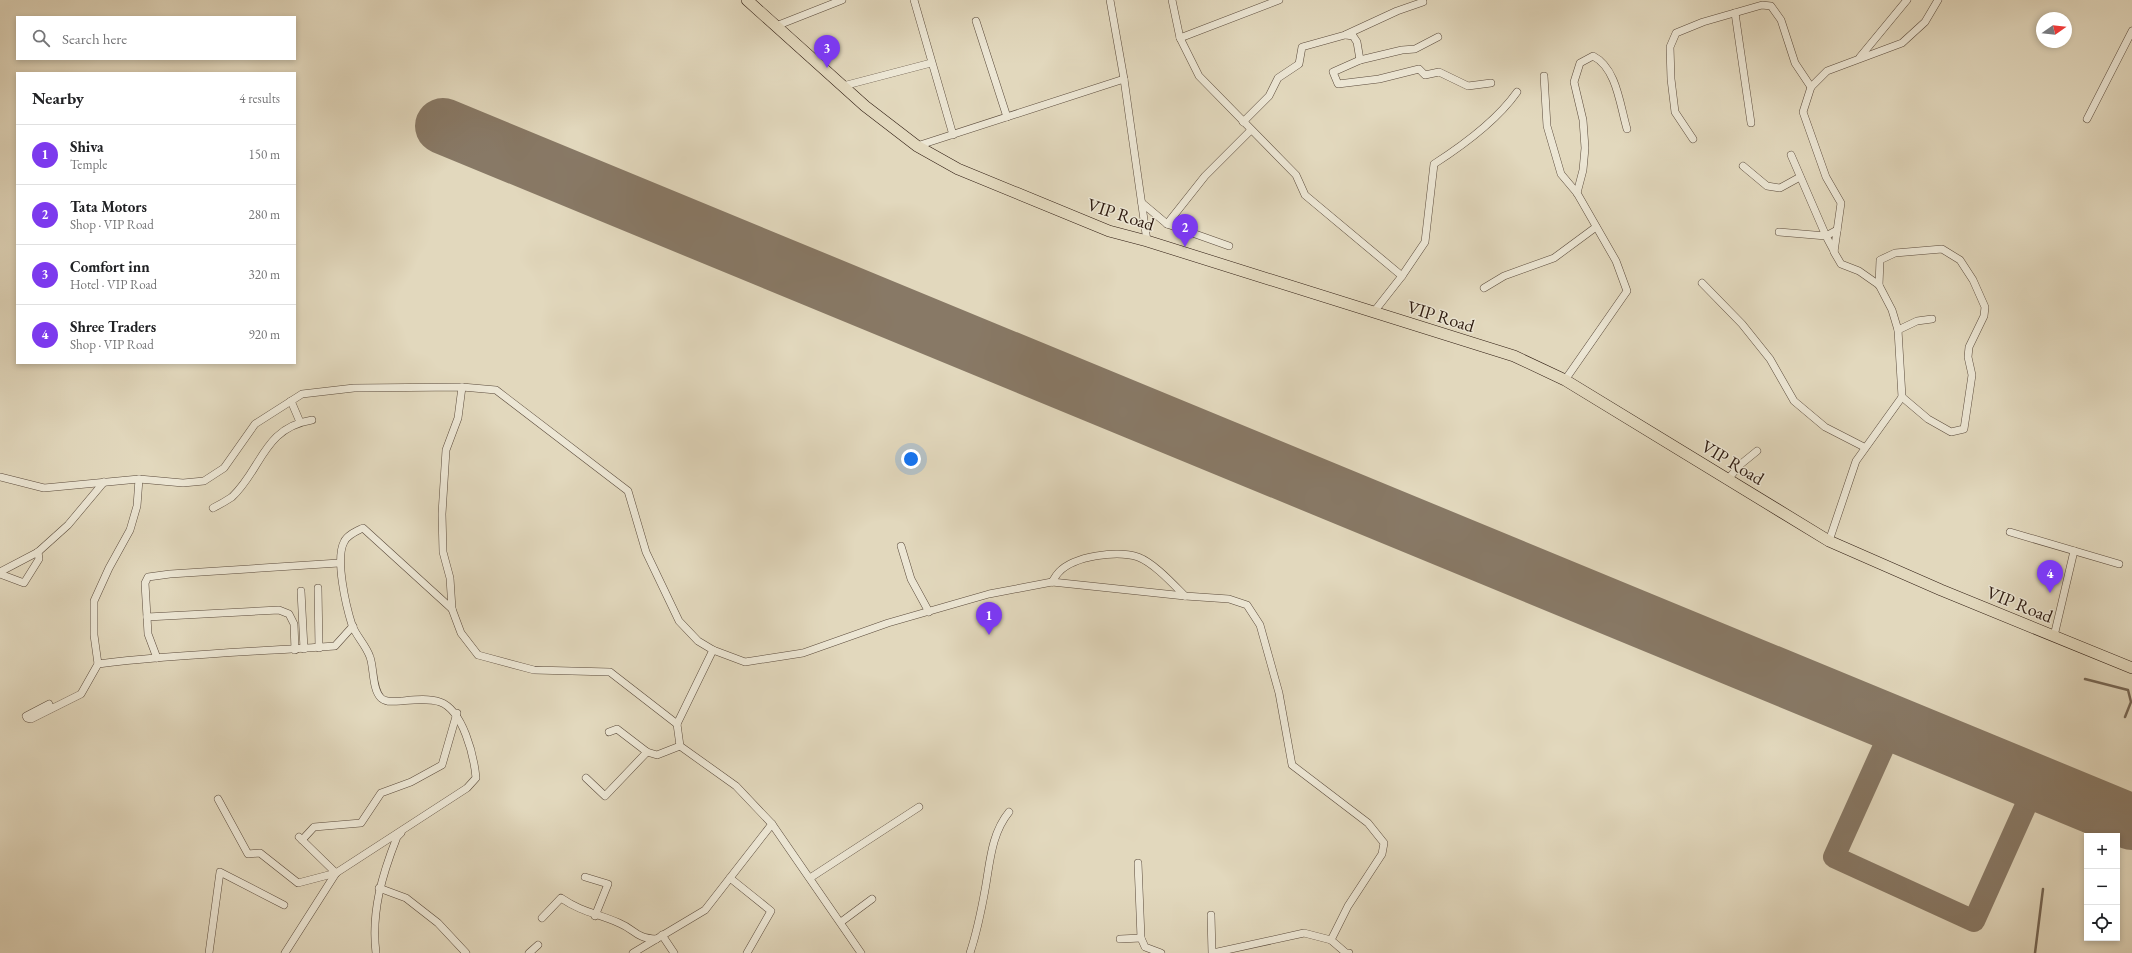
<!DOCTYPE html>
<html lang="en">
<head>
<meta charset="utf-8">
<style>
  :root { --surface:#fff; --page:#f2f2f2; --text:#202124; --muted:#757577; --line:#e0e0e0; --accent:#7c3aed }
  body { margin:0; font-family:"EB Garamond",serif; background:var(--page); color:var(--text) }
  .controls { position:absolute; right:12px; bottom:12px; display:grid; overflow:hidden; border-radius:0px; box-shadow:0 2px 6px #0003 }
  .controls button { width:36px; height:36px; display:grid; place-items:center; padding:0; border:0; border-bottom:1px solid var(--line); background:var(--surface); color:var(--text); font:20px sans-serif }
  .compass { position:absolute; left:2036px; top:12px; width:36px; height:36px; border-radius:50%; background:var(--surface); box-shadow:0 2px 6px #0003; rotate:76deg }
  .you { position:absolute; left:911px; top:459px; width:14px; height:14px; margin:-10px; border:3px solid #fff; border-radius:50%; background:#1a73e8; box-shadow:0 0 0 6px #1a73e833 }
  .badge { display:grid; place-items:center; width:26px; height:26px; border-radius:50%; background:var(--accent); color:#fff; font-size:13px; font-weight:700 }
  .pin { position:absolute; translate:-50% -33px; filter:drop-shadow(0 1px 2px #0008) }
  .pin::after { content:''; position:absolute; top:21px; width:14px; height:12px; background:inherit; clip-path:polygon(0 0,100% 0,50% 100%) }
  .list { margin:0; padding:0; list-style:none }
  h2 { display:flex; justify-content:space-between; align-items:center; height:52px; margin:0; padding:0 16px; font-size:17px }
  h2 small { font-size:13px; font-weight:400; color:var(--muted) }
  .list li { display:grid; grid-template-columns:26px 1fr auto; gap:12px; align-items:center; box-sizing:border-box; height:60px; padding:0 16px; border-top:1px solid var(--line) }
  .list b { display:block; font-size:15px; white-space:nowrap }
  .list p { margin:0; font-size:13px; white-space:nowrap; color:var(--muted) }
  .list em { font-size:13px; font-style:normal; color:var(--muted) }
  .icon { flex:none; width:22px; height:22px; fill:none; stroke:currentColor; stroke-width:2; stroke-linecap:round; stroke-linejoin:round }
  .map { position:relative; flex:none; width:2132px; height:953px; overflow:hidden }
  .search { position:absolute; background:var(--surface); box-shadow:0 2px 6px #0003; left:16px; top:16px; width:280px; height:44px; display:flex; align-items:center; gap:10px; box-sizing:border-box; padding:0 14px; border-radius:0px; color:var(--muted); font-size:15px }
  .panel { position:absolute; background:var(--surface); box-shadow:0 2px 6px #0003; left:16px; top:72px; width:280px; height:292px; border-radius:0px }
  .map>svg:first-child { display:block }
  .lines { fill:none; stroke-linecap:round; stroke-linejoin:round }
  .stream { stroke:#746554; stroke-width:2.5 }
  .taxiway { stroke:#887966; stroke-width:22 }
  .runway { stroke:#887966; stroke-width:56 }
  .minor-casing { stroke:#5a4a3b; stroke-width:8 }
  .trunk-casing { stroke:#2d1a10; stroke-width:12 }
  .minor { stroke:#ece6d4; stroke-width:7 }
  .trunk { stroke:#e2d8bd; stroke-width:11 }
  .labels { text-anchor:middle; dominant-baseline:central; stroke-width:3; stroke-linejoin:round; paint-order:stroke }
  .street-label { font-size:18px; fill:#2d1a10; stroke:#ece6d4 }
</style>
</head>
<body>
<div class="map">
<svg width="2132" height="953" viewBox="0 0 2132 953">
  <rect width="100%" height="100%" fill="#e2d8bd"/>
  <filter id="stains"><feTurbulence type="fractalNoise" baseFrequency=".005" numOctaves="4"/><feColorMatrix values="0 0 0 0 .2 0 0 0 0 .09 0 0 0 0 .02 0 0 0 .5 -.17"/></filter>
  <radialGradient id="worn" r=".72"><stop offset=".6" stop-color="#630" stop-opacity="0"/><stop offset="1" stop-color="#630" stop-opacity=".3"/></radialGradient>
  <g class="lines">
    <g class="stream">
      <path d="M2085 679 2128 690 2131 702 2125 717"/>
      <path d="M2035 953 2043 889"/>
    </g>
    <path class="taxiway" d="M1894 724 1834 857 1974 921 2036 783"/>
    <path class="runway" d="M443 126 2132 822"/>
    <g class="minor-casing">
      <g id="minor">
        <path d="M914 0 953 135"/>
        <path d="M1110 0 1124 79 1147 241"/>
        <path d="M1172 0 1180 38 1199 76 1296 175 1305 195 1402 276"/>
        <path d="M1735 13 1751 123"/>
        <path d="M976 21 1007 117"/>
        <path d="M776 26 842 0"/>
        <path d="M1346 35 1353 36 1357 42 1360 60"/>
        <path d="M1438 37 1415 49 1402 50 1360 60 1333 72 1338 84 1379 79 1419 69 1425 75 1439 72 1468 86 1491 83"/>
        <path d="M1180 38 1279 0"/>
        <path d="M1860 57 1907 0"/>
        <path d="M1544 76 1547 126 1561 174 1577 193 1616 261 1627 291 1565 380"/>
        <path d="M843 86 931 63"/>
        <path d="M2087 119 2132 31"/>
        <path d="M1243 122 1269 96 1278 78 1299 64 1302 47 1345 35 1397 11 1423 2"/>
        <path d="M1693 139 1675 112 1671 79 1670 47 1676 33 1703 22 1762 5 1771 6 1781 20 1795 63 1811 87"/>
        <path d="M917 146 1124 79"/>
        <path d="M1791 155 1826 236 1837 230"/>
        <path d="M1743 166 1767 186 1780 188 1800 177"/>
        <path d="M1577 193 1583 170 1585 148 1583 120 1574 82 1580 63 1593 56C1617 68 1620 106 1627 129"/>
        <path d="M1142 203 1167 224 1229 246"/>
        <path d="M1167 224 1205 176 1251 130"/>
        <path d="M1779 232 1826 236 1834 251"/>
        <path d="M1702 283 1742 324 1770 359 1794 401 1825 427 1864 447"/>
        <path d="M1879 285 1880 260 1895 253 1942 249 1960 260 1973 280 1985 307 1984 316 1969 347 1968 357 1972 375 1964 429 1951 432 1928 419 1902 397"/>
        <path d="M1484 288 1504 276 1554 258 1596 227"/>
        <path d="M1373 313 1402 276 1425 242 1434 164C1462 146 1498 119 1517 92"/>
        <path d="M1898 330 1917 321 1932 319"/>
        <path d="M462 387 458 418 446 450 442 514 443 552 450 578 452 609 461 633 478 655 534 670 610 672 677 724 680 746 736 786 772 824 861 953"/>
        <path d="M291 401 300 422"/>
        <path d="M0 477 44 488 139 479 183 483 204 481 224 468 255 424 302 394 354 388 462 387 496 390 628 491 646 552 679 621 698 641 713 650 745 662 803 653 888 623 989 594 1052 582 1185 596 1229 599 1247 605 1260 625 1279 693 1292 765 1368 823 1384 843 1382 854 1348 906 1331 940 1346 953H1349"/>
        <path d="M1728 479 1741 464 1757 451"/>
        <path d="M213 508C219 505 226 501 232 497 262 469 263 428 312 420"/>
        <path d="M2010 532 2119 564"/>
        <path d="M1829 541 1856 461 1902 397 1898 330 1892 310 1879 285 1859 271 1841 264 1834 252 1841 203 1826 177 1803 112 1811 87 1827 71 1902 43 1925 22 1938 0"/>
        <path d="M901 546 911 579 929 612"/>
        <path d="M0 572 38 552 68 525 104 482"/>
        <path d="M0 574 24 583 39 559 38 552"/>
        <path d="M1052 582C1054 579 1056 575 1059 572 1074 556 1117 550 1138 557 1154 563 1173 584 1185 596"/>
        <path d="M318 588 319 648"/>
        <path d="M301 591 304 649"/>
        <path d="M147 617 279 610 289 614 294 624 295 650"/>
        <path d="M2054 636 2074 551"/>
        <path d="M157 658 148 634 145 583 148 577 170 574 339 563"/>
        <path d="M98 664C176 654 256 652 335 646L353 626"/>
        <path d="M49 704 26 716 27 718 31 719 81 694 98 664 94 635V601L109 568 130 530 137 506 139 479"/>
        <path d="M677 724 713 650"/>
        <path d="M609 732 617 729 647 752 657 755 680 746"/>
        <path d="M586 778 605 796 647 752"/>
        <path d="M218 799 248 854 260 853 298 883 336 873 299 837"/>
        <path d="M302 840 314 827 361 823 381 793 411 782 442 765 457 713"/>
        <path d="M1138 863 1141 938 1145 947 1161 953"/>
        <path d="M585 877 608 884 595 916"/>
        <path d="M730 878 771 911 747 953"/>
        <path d="M810 878 919 807"/>
        <path d="M379 888 406 898 438 923 466 953"/>
        <path d="M1211 915 1212 953"/>
        <path d="M542 918 561 898C583 913 597 913 619 923 636 930 635 938 656 939"/>
        <path d="M841 922 872 899"/>
        <path d="M662 935 674 953"/>
        <path d="M1120 939 1141 938"/>
        <path d="M209 953 220 872 284 905"/>
        <path d="M285 953 336 873 467 788 476 778C474 756 463 710 440 702 428 698 413 700 401 701 394 701 386 703 381 698 372 689 374 668 370 657 366 645 356 636 352 625 346 606 335 559 344 542 347 535 357 531 363 528L452 609"/>
        <path d="M376 953C371 912 382 875 397 837L401 833"/>
        <path d="M529 953 538 945"/>
        <path d="M633 953 705 910 772 824"/>
        <path d="M970 953C977 932 981 912 985 890 990 863 991 834 1009 812"/>
        <path d="M1213 953 1304 933 1331 940"/>
      </g>
    </g>
    <g class="trunk-casing">
      <path id="trunk" d="M747 0 865 106 917 146 958 169 1109 231 1147 241 1514 356 1565 380 1829 541 1941 590 2132 668"/>
    </g>
    <use href="#minor" class="minor"/>
    <use href="#trunk" class="trunk"/>
  </g>
  <g class="labels">
    <g class="street-label">
      <text transform="translate(1121 214) rotate(18)">VIP Road</text>
      <text transform="translate(1441 316) rotate(17)">VIP Road</text>
      <text transform="translate(1733 462) rotate(31)">VIP Road</text>
      <text transform="translate(2020 604) rotate(22)">VIP Road</text>
    </g>
  </g>
  <rect width="100%" height="100%" filter="url(#stains)"/>
  <rect width="100%" height="100%" fill="url(#worn)"/>
</svg>
<div class="controls">
<button>+</button>
<button>−</button>
<button><svg class="icon" aria-label="locate" viewBox="0 0 24 24"><circle cx="12" cy="12" r="6"/><path d="M12 2v4M12 18v4M2 12h4M18 12h4"/></svg></button>
</div>
<svg class="compass" viewBox="-18 -18 36 36"><path d="M0-13l5 13h-10z" fill="#e53935"/><path d="M0 13l5-13h-10z" fill="#757577"/></svg>
<div class="you"></div>
<div class="pin badge" style="left:989px;top:635px">1</div>
<div class="pin badge" style="left:1185px;top:247px">2</div>
<div class="pin badge" style="left:827px;top:68px">3</div>
<div class="pin badge" style="left:2050px;top:593px">4</div>
<div class="search"><svg class="icon" aria-label="search" viewBox="0 0 24 24"><circle cx="10" cy="10" r="6"/><path d="M15 15l6 6"/></svg>Search here</div>
<section class="panel">
<h2>Nearby<small>4 results</small></h2>
<ul class="list">
<li><span class="badge">1</span><div><b>Shiva</b><p>Temple</p></div><em>150 m</em></li>
<li><span class="badge">2</span><div><b>Tata Motors</b><p>Shop · VIP Road</p></div><em>280 m</em></li>
<li><span class="badge">3</span><div><b>Comfort inn</b><p>Hotel · VIP Road</p></div><em>320 m</em></li>
<li><span class="badge">4</span><div><b>Shree Traders</b><p>Shop · VIP Road</p></div><em>920 m</em></li>
</ul>
</section>
</div>
</body>
</html>
